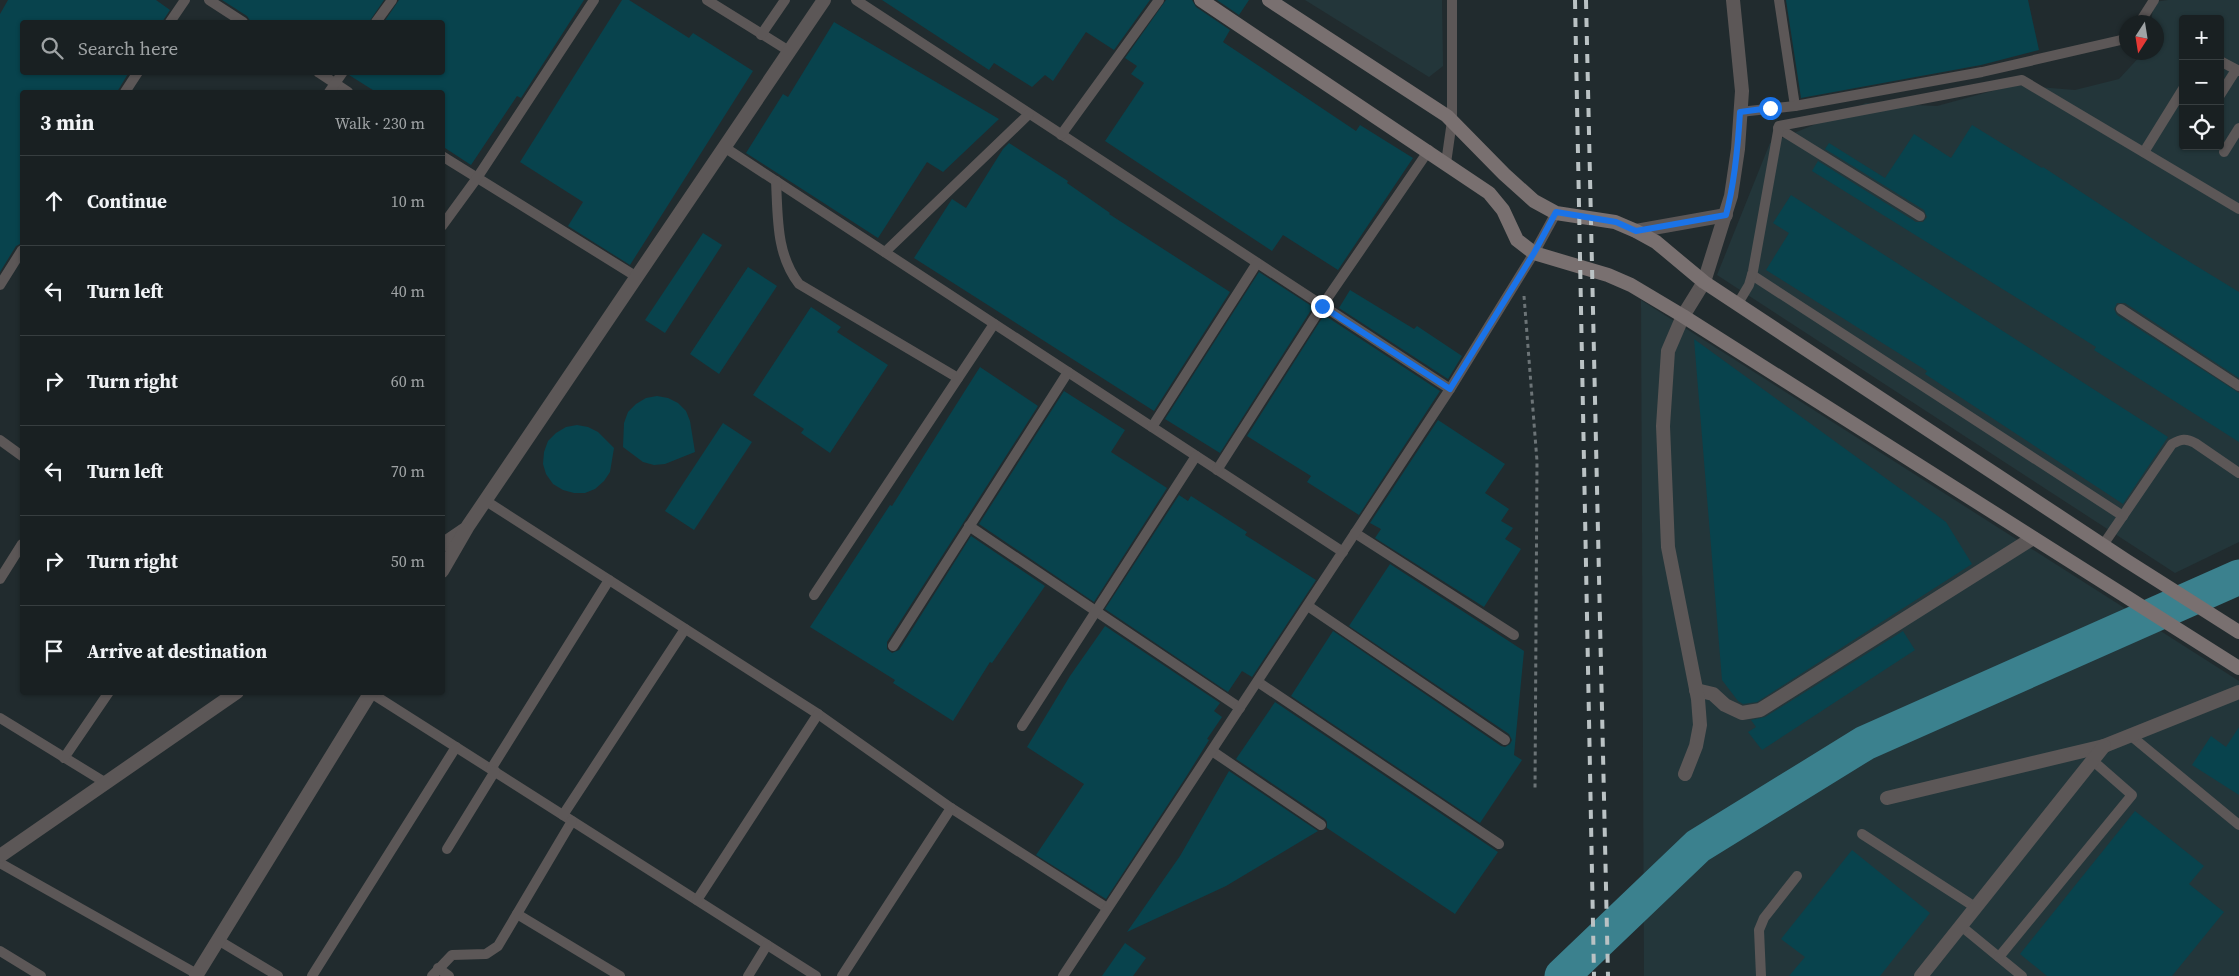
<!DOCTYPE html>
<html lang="en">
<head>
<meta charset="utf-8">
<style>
  :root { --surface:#192022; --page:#22282a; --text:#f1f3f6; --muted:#9fa3a5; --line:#373e40 }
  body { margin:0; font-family:"Source Serif 4",serif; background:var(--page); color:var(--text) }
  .controls { position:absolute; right:15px; top:15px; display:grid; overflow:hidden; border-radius:5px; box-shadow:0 1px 4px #0004 }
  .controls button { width:45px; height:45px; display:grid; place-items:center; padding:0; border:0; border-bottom:1px solid var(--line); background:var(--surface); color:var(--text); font:25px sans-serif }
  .compass { position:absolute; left:2119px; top:15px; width:45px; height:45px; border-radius:50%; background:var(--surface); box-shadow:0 1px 4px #0004; rotate:192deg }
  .stop { position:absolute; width:15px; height:15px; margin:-11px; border:4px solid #1a73e8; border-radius:50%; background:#fff }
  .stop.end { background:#1a73e8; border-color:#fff; box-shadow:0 1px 5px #0008 }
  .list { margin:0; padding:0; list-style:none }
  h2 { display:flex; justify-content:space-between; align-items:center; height:65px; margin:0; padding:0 20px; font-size:21px }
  h2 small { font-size:16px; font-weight:400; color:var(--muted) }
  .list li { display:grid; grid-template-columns:32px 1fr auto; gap:15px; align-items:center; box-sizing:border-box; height:90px; padding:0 20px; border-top:1px solid var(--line) }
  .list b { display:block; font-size:19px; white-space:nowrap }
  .list em { font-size:16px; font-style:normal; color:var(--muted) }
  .icon { flex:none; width:28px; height:28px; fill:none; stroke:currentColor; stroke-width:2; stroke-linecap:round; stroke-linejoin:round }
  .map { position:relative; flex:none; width:2239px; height:976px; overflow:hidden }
  .search { position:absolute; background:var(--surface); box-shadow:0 1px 4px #0004; left:20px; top:20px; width:425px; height:55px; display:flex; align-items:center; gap:12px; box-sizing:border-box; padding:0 18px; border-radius:5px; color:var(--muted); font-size:19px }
  .panel { position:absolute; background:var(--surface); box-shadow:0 1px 4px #0004; left:20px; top:90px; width:425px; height:605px; border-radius:5px }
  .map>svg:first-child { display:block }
  .built { fill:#23363a; fill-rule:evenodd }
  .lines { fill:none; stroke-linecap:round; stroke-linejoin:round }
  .river { stroke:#3b818e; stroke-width:35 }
  .building { fill:#08434d }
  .path { stroke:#6c7477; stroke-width:3; stroke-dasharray:4 4; stroke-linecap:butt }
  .service { stroke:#5c5757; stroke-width:10 }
  .minor { stroke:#5c5757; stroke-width:14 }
  .tertiary { stroke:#5c5757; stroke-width:14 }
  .secondary { stroke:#797070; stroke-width:14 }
  .rail { stroke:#bac2c4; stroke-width:4; stroke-dasharray:9 9; stroke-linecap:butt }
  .route { stroke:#1a73e8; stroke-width:6 }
</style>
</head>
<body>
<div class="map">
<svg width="2239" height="976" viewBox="0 0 2239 976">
  <rect width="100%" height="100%" fill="#212b2e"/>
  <g class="built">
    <path d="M1305 0H1442L1443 66 1429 77Z"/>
    <path d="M2168 0H2239V542L2175 573 1717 275 1770 143 1866 103 1937 106 2014 85 2075 90 2119 79 2143 53 2156 52V22H2151L2154 2ZM2183 19H2220V146H2183Z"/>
    <path d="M1641 300 2239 681V976H1644Z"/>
  </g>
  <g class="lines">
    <path class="river" d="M1562 976 1698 846 1865 743 2239 577"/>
  </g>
  <g class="building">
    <path d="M8 0H156L170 10 162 22H22V72H129L117 92H22V243L16 246 0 272V14Z"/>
    <path d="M222 0H384L369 22H251L247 16Z"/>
    <path d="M399 0H584L521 98 517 96 471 165 442 146V92H376L349 75 350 72H442V22H384Z"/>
    <path d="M622 0H629L689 38 693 33 753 71 630 265 568 226 583 202 520 162Z"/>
    <path d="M882 0H1150L1114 50 1086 32 1053 81 1045 75 1032 87 994 63 989 70Z"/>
    <path d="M1166 0H1192L1196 7 1230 30 1223 42 1356 131 1360 125 1413 158 1338 270 1283 235 1272 251 1105 141 1144 83 1131 74 1137 66 1125 58Z"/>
    <path d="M1217 0H1249L1239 15Z"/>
    <path d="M1786 0H2028L2039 50 1981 65 1801 98Z"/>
    <path d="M834 22 999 119 943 172 927 162 878 238 746 153 783 94 788 97Z"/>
    <path d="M1972 125 2042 168 2043 167 2162 245 2239 292V378L2125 303H2117L2114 309 2117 315 2239 393V442L2094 350 2096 347 1812 171 1818 161 1916 222H1923L1927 217 1924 210 1825 149 1829 143 1885 178 1914 134 1951 158Z"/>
    <path d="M1009 143 1068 181 1067 183 1110 213 1109 214 1230 292 1154 411 914 258 952 199 966 208 1003 149Z"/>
    <path d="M1791 195 2168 437 2123 504 1925 374 1927 371 1766 270 1789 233 1773 223Z"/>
    <path d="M703 233 722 245 665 333 645 320Z"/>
    <path d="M748 267 777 286 719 374 690 354Z"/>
    <path d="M1259 272 1313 307 1220 453 1165 419Z"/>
    <path d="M1350 290 1414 329 1417 326 1462 356 1448 379 1339 308Z"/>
    <path d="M811 307 841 327 837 332 888 365 830 453 801 433 804 429 753 395Z"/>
    <path d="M1324 315 1440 391 1359 515 1307 482 1311 476 1247 436Z"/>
    <path d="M1694 339 1946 522 1972 564 1757 702 1743 704 1738 701 1722 680Z"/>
    <path d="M980 367 1038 406 887 642V649L892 653 899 650 971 536 1045 586 992 663 990 662 953 721 893 683 895 680 810 627 890 505 892 506Z"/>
    <path d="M1064 391 1125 430 1111 452 1167 488 1094 602 979 524Z"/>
    <path d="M657 396 668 398 678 403 686 411 690 421 695 452 665 464 654 465 643 462 623 447 624 423 628 412 636 404 646 398Z"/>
    <path d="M1438 420 1505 464 1485 493 1509 509 1501 521 1513 528 1505 539 1521 549 1484 607 1375 538 1381 529 1370 523Z"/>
    <path d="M723 423 752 442 694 530 665 511Z"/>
    <path d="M577 425 588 427 598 432 614 448 610 472 604 481 595 489 585 493H574L563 490 553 484 546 474 543 464 544 452 548 441 556 433 566 427Z"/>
    <path d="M1179 495 1188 501 1191 496 1247 532 1245 535 1316 580 1252 677 1242 671 1228 692 1105 609Z"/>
    <path d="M1390 564 1524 651 1514 755 1522 760 1480 823 1291 696 1333 631 1501 746 1505 747 1510 744 1512 740 1509 734 1349 626Z"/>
    <path d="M1105 626 1220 703 1214 711 1222 717 1207 739 1209 740 1186 777 1106 899 1036 855 1084 784 1027 747 1070 676Z"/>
    <path d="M1903 631 1915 650 1762 750 1748 732 1756 727 1751 720 1765 717Z"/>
    <path d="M1275 702 1498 852 1455 914 1327 828V822L1325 819 1236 759Z"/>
    <path d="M2239 727V795L2192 765 2211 736 2226 747Z"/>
    <path d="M1229 771 1318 831 1226 886 1127 932 1180 856Z"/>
    <path d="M2135 811 2204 866 2189 884 2224 912 2172 976H2047L2020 954Z"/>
    <path d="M1852 850 1930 913 1880 976H1789L1805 957 1781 939Z"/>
    <path d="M1125 943 1146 958 1133 976H1102Z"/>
  </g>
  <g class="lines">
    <path class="path" d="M1524 296 1537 461 1535 791"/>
    <g class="service">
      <path d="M209 0 243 22"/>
      <path d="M707 0 789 51"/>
      <path d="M856 0 1450 389"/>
      <path d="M1779 0 1795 106"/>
      <path d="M170 22 185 0"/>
      <path d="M376 22 392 0"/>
      <path d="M2140 22 2154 0"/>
      <path d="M761 35 785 0"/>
      <path d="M2220 61 2239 71"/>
      <path d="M318 72 348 92"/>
      <path d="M125 92 138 72"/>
      <path d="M329 92 343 72"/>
      <path d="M2220 95 2236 70"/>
      <path d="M1740 112 1795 106 1982 72 2121 40 2126 37"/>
      <path d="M1778 128 1920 216"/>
      <path d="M1061 135 1159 0"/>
      <path d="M724 147 1343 552"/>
      <path d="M2144 152 2183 89"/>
      <path d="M2224 152 2239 128"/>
      <path d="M442 156 637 277"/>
      <path d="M1446 163 1452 121V0"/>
      <path d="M776 181C778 218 776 254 799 284L958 378"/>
      <path d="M442 226 477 178 594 0"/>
      <path d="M885 252 1029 114"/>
      <path d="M1752 275 2123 516"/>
      <path d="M0 285 22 250"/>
      <path d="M1737 305 1749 285 1753 271 1779 126 2022 80 2239 209"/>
      <path d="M2121 309 2239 386"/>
      <path d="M1152 427 1257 263"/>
      <path d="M0 440 22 456"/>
      <path d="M1217 470 1322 306 1429 150"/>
      <path d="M486 501 818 714 951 808 1107 908"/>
      <path d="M969 526 1240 708"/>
      <path d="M1355 533 1514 635"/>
      <path d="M2103 545 2172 444C2181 439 2186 438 2195 443L2239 473"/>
      <path d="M0 579 22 544"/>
      <path d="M814 595 994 324"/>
      <path d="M1308 606 1505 740"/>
      <path d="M893 646 1068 372"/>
      <path d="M1258 682 1499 844"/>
      <path d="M371 693 816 976"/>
      <path d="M0 718 106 783"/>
      <path d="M1022 726 1196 456"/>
      <path d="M2130 735 2239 825"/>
      <path d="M1212 751 1321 825"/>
      <path d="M64 758 109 692"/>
      <path d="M491 769 609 580"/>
      <path d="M563 815 685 629"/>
      <path d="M1862 834 1975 907"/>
      <path d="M447 849 495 771"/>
      <path d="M0 863 197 974"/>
      <path d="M697 900 818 714"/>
      <path d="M517 914 620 976"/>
      <path d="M1961 926 2022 976"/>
      <path d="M218 940 278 976"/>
      <path d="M0 951 41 976"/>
      <path d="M1999 957 2132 795 2092 760"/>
      <path d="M438 968 449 976"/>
      <path d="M312 976 456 747"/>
      <path d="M432 976 452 955 486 954 498 946 572 821"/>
      <path d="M748 976 767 945"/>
      <path d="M842 976 951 808"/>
      <path d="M1063 976 1450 389 1534 253 1556 213"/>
      <path d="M1761 976 1759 930 1764 918 1797 876"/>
    </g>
    <g class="minor">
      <path d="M442 545 464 530"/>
      <path d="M442 571 468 526 824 0"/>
      <path d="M1696 690 1713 694 1725 705 1742 713 1760 710 2033 538"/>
      <path d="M1685 774 1696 746 1700 725 1698 699 1668 547 1663 426 1668 351 1683 316 1704 282"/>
      <path d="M1887 798 2104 746 2239 692"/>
      <path d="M0 856 237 692"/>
      <path d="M196 976 371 692"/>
      <path d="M1921 976 2104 746"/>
    </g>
    <g class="tertiary">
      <path d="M1636 231 1726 215"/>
      <path d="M1704 282 1731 196 1738 149 1742 91 1733 0"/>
    </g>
    <g class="secondary">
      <path d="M1201 0 1489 193 1503 210 1517 240 1534 253 1608 275 1631 285 1683 316 2239 668"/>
      <path d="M1269 0 1447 116 1504 174 1534 201 1556 213 1615 222 1636 231 1656 242 1704 282 2127 561 2239 632"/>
    </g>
    <g class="rail">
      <path d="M1575 0 1594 976"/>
      <path d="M1586 0 1608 976"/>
    </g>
  </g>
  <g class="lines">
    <path class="route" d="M1322 306 1450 389 1534 253 1556 212 1616 222 1636 231 1726 215C1735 181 1738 147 1740 112L1770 108"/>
  </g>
</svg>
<div class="controls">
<button>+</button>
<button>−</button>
<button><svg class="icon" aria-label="locate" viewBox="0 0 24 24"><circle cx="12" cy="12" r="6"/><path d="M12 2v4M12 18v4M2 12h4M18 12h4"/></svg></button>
</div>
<svg class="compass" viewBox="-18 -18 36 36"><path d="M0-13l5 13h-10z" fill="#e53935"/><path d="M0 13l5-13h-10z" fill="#9fa3a5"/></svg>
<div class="stop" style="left:1770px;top:108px"></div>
<div class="stop end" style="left:1322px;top:306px"></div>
<div class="search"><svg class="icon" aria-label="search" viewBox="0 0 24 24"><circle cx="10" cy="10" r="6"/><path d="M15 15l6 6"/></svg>Search here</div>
<section class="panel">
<h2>3 min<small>Walk · 230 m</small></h2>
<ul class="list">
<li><svg class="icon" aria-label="ahead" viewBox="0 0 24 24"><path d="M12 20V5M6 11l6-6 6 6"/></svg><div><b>Continue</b></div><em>10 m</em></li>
<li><svg class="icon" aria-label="left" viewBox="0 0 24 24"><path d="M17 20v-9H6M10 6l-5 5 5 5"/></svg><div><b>Turn left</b></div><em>40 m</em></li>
<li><svg class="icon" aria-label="right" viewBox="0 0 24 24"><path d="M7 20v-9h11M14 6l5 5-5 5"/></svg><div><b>Turn right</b></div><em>60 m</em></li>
<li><svg class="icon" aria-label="left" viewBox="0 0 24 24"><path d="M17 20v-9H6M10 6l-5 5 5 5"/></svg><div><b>Turn left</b></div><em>70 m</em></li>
<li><svg class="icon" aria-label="right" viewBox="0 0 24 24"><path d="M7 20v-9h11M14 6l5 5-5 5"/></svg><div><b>Turn right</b></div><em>50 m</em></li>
<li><svg class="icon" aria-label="arrive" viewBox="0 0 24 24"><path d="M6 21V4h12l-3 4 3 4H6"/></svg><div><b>Arrive at destination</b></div></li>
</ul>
</section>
</div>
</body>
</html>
